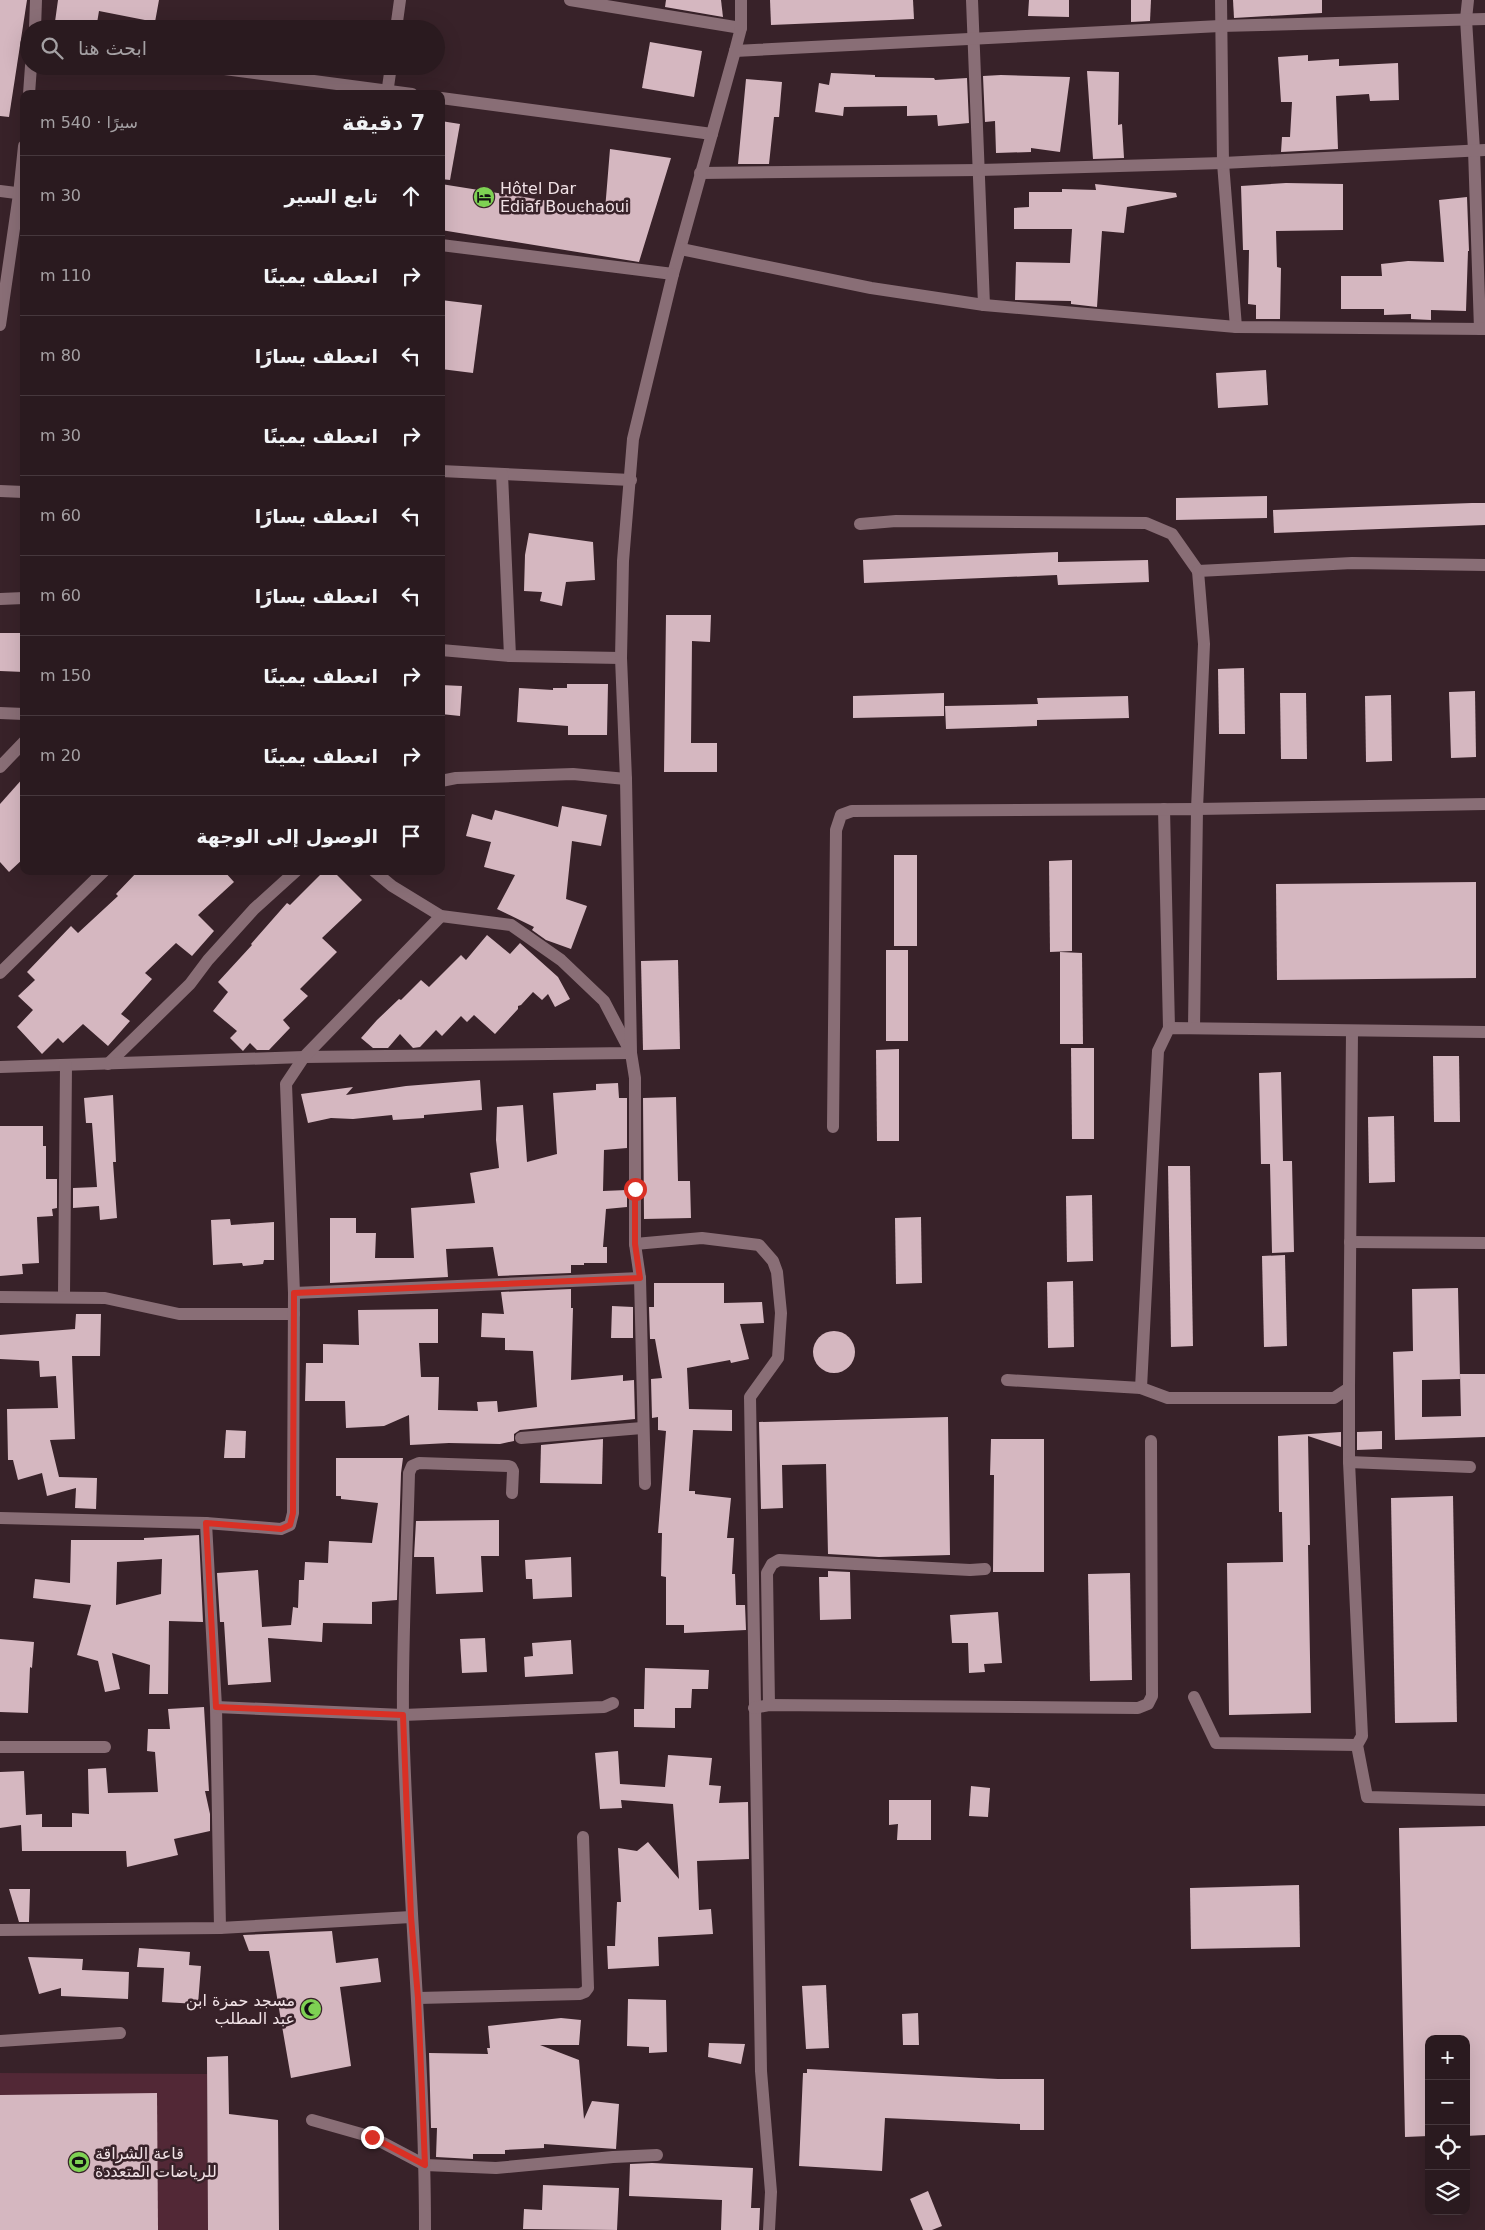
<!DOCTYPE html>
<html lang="ar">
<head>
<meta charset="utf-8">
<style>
  :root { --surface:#2a1a1f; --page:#36272c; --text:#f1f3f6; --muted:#a5a1a4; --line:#46383d }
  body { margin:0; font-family:"DejaVu Sans",Vazirmatn,sans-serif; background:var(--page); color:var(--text); direction:rtl }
  .controls { position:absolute; right:15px; bottom:15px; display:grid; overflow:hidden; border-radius:10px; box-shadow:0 5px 20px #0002 }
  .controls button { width:45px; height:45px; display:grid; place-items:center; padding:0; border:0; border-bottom:1px solid var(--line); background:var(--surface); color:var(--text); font:25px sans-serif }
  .stop { position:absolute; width:15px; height:15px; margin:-11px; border:4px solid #d93025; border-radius:50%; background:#fff }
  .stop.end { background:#d93025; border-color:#fff; box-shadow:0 1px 5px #0008 }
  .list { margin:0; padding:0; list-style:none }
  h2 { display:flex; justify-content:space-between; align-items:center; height:65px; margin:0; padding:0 20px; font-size:21px }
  h2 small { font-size:16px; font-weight:400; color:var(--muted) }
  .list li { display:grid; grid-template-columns:32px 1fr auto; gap:15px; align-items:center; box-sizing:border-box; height:80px; padding:0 20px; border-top:1px solid var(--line) }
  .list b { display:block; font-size:19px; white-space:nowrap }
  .list em { font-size:16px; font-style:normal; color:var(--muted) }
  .icon { flex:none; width:28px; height:28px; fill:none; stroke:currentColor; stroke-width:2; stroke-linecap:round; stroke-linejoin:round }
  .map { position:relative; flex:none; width:1485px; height:2230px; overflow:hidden; direction:ltr }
  .search { position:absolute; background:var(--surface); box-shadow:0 5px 20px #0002; left:20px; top:20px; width:425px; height:55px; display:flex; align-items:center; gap:12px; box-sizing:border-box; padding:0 18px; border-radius:28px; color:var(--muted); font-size:19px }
  .panel { position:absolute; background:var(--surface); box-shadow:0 5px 20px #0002; left:20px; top:90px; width:425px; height:785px; border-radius:10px; direction:rtl }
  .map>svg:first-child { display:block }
  .park { fill:#522836 }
  .building { fill:#d5b7c0; fill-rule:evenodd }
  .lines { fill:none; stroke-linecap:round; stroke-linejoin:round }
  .minor { stroke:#896e76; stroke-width:12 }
  .route { stroke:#d93025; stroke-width:6 }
  .labels { text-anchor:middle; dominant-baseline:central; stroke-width:5; stroke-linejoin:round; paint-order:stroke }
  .poi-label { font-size:16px; fill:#f1e2e6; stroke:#382229; text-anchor:start }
</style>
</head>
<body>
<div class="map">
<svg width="1485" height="2230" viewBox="0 0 1485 2230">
  <rect width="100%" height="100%" fill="#382229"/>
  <path class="park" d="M0 2073 207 2074 208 2230H0Z"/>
  <g class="building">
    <path d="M0 0H27L9 117 0 116Z"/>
    <path d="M58 0H159L155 22 99 11 96 29H54Z"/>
    <path d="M666 0H721L723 17 665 7Z"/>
    <path d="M770 0H913L914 19 771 25Z"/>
    <path d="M1029 0H1069V17L1028 16Z"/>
    <path d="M1131 0H1151L1150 21 1131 22Z"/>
    <path d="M1233 0H1322V13L1234 18Z"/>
    <path d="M650 42 702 51 694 97 642 88Z"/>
    <path d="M1308 55V61L1339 59V66L1398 63 1399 100 1370 101 1369 94 1336 96 1338 149 1281 152 1282 137H1290L1292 102H1281L1278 57Z"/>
    <path d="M1087 71 1119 72 1118 125 1122 124 1124 158 1093 159Z"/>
    <path d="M831 73 875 75V77L934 78 935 80 967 78 969 123 938 126 937 115 907 116V106L844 107 843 116 815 112 819 83 829 85Z"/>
    <path d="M1001 75 1070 77 1060 152 1031 148V152L996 153 995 121 985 122 983 76Z"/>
    <path d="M746 79 782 82 779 117H774L769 164H738Z"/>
    <path d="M441 121 460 124 450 180 441 179Z"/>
    <path d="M610 149 671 158 639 262 441 230V184L605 210Z"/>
    <path d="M1286 183 1343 184V230L1276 231 1277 267 1281 268 1280 319H1256V305L1248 304 1249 250H1243L1241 186Z"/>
    <path d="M1095 184 1176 193 1177 197 1127 207 1124 233 1102 231 1097 307 1071 304V301L1015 300 1016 262 1070 263 1072 229H1014V208L1029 207V192H1062V189L1096 190Z"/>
    <path d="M1467 197 1469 251H1468L1466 311 1431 310V320L1411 319V314L1384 315V309H1341V276H1382L1381 264 1408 261 1444 262 1439 200Z"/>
    <path d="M441 300 482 305 473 373 441 369Z"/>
    <path d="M1266 370 1268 405 1218 408 1216 373Z"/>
    <path d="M1267 496V518L1176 520V498Z"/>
    <path d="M1472 503H1485V525L1274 533 1273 510Z"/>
    <path d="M529 533 593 542 595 580 566 582 562 606 540 601 542 592 524 591 525 555Z"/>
    <path d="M1058 552V562L1148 560 1149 582 1058 585 1057 575 864 583 863 560Z"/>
    <path d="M666 615H711L710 642 692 641 691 743H717V772H664Z"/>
    <path d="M0 633H24V672L0 671Z"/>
    <path d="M1244 668 1245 734H1219L1218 669Z"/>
    <path d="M567 684H608L607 735H568V726L517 722 519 688 553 690V688H567Z"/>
    <path d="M441 685 462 686 460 716 441 714Z"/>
    <path d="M1475 691 1476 757 1451 758 1449 692Z"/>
    <path d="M944 693V716L853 718V696Z"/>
    <path d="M1280 693H1306L1307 759H1281Z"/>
    <path d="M1391 695 1392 761 1366 762 1365 696Z"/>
    <path d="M1128 696 1129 718 1037 720V726L946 729 945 706 1038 704 1037 698Z"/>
    <path d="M24 777V858L9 872 0 862V804Z"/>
    <path d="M562 806 607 815 601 846 572 841 566 899 587 906 571 949 546 940 532 930 534 927 497 909 515 875 484 867 491 842 466 836 472 814 492 820 495 810 558 827Z"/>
    <rect x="894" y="855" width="23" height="91"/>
    <path d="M1072 860V951L1050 952 1049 861Z"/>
    <path d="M138 871H224L234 882 198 915 214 931 192 956 176 943 145 973 152 979 121 1014 130 1021 108 1046 83 1024 63 1043 58 1038 42 1054 17 1027 33 1010 18 996 35 980 27 972 71 926 78 933 118 896 116 894Z"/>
    <path d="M324 871H333L362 900 322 938 337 952 300 989 308 996 283 1020 290 1028 269 1050H257L250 1043 243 1051 230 1038 237 1031 213 1011 228 992 218 982 252 945 251 944 287 903 290 905Z"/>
    <path d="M1476 882V978L1277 980 1276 884Z"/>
    <path d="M487 935 510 954 520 943 558 977 570 999 555 1007 548 994 542 1000 533 992 521 1005 518 1006V1009L495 1034 474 1015 467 1022 461 1016 442 1036 436 1030 420 1047 413 1048 400 1034 388 1048H373L361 1038 377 1020 399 999 401 1000 421 980 429 987 461 955 466 960Z"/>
    <rect x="886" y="950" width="22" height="91"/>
    <path d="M1060 952 1082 953 1083 1044H1060Z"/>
    <path d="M678 960 680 1049 643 1050 641 961Z"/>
    <path d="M1071 1048H1094V1139H1072Z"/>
    <path d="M899 1049V1141H877L876 1050Z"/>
    <path d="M1433 1056H1459L1460 1122H1434Z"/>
    <path d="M1281 1072 1283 1161H1292L1294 1252 1272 1253 1270 1164H1261L1259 1073Z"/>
    <path d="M480 1080 482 1110 424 1115V1118L393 1120 392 1115 353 1119 331 1118 308 1123 301 1094 353 1087 346 1095 406 1086Z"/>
    <path d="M618 1083 619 1098H627V1148L604 1150 603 1191 627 1190V1207L606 1209 603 1247H607V1263H584V1265H571V1273L498 1276 493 1247 446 1249 448 1277 330 1283V1218H356V1233H376L375 1258H414L411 1208 475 1203 470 1173 499 1168 496 1140 497 1107 523 1105 527 1162 557 1154 553 1093 596 1090V1084Z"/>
    <path d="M113 1095 116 1162H113L117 1218 100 1220 99 1206 73 1208V1188L97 1187 92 1123H86L84 1098Z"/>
    <path d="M676 1097 678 1181H690L691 1218 644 1219 643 1098Z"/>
    <path d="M1394 1116 1395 1182 1369 1183 1368 1117Z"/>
    <path d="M0 1126H43V1146H46V1179H57V1208L52 1209 53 1216 37 1217 39 1263 22 1264 23 1274 0 1276Z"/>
    <path d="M1168 1166H1190L1193 1346 1171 1347Z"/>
    <path d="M1092 1195 1093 1261 1067 1262 1066 1196Z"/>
    <path d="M921 1217 922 1283 896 1284 895 1218Z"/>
    <path d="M230 1219 231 1225 274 1222V1260H264L263 1264 243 1266 242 1263 213 1265 211 1220Z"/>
    <path d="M1285 1255 1287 1346 1264 1347 1262 1256Z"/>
    <path d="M1073 1281 1074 1347 1048 1348 1047 1282Z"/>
    <path d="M654 1283H724V1303L762 1302 764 1323 740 1324 749 1359 731 1363 730 1360 687 1368 689 1409 732 1410V1431L693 1430 689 1491H695V1494L731 1498 727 1538H734L732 1574H735L736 1605H745L746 1630 684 1633V1625H666V1577L661 1576 662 1533H658L666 1431 658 1430V1417L652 1418 651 1379 662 1378 655 1339H650L649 1307H654Z"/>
    <path d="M1458 1288 1460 1379 1422 1380V1417L1461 1416 1460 1374H1485V1437L1395 1440 1393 1352 1413 1351 1412 1289Z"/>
    <path d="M571 1289V1308H573L571 1380 623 1375V1381L634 1380 635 1419 520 1430 514 1434V1441L500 1444 449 1443 410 1445 409 1415 384 1426 346 1428 345 1401H305L306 1363H323V1344L359 1345 358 1310 438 1309V1343H419L421 1377H439L438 1410 478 1411 477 1402 497 1401 498 1412 537 1407 533 1351 505 1350V1338L481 1337 482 1313 504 1314 501 1292Z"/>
    <path d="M612 1306 633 1307V1338H611Z"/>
    <path d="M76 1314H101L100 1356H72L75 1439 50 1440 59 1477 97 1478 96 1509 75 1508 76 1488 47 1496 42 1473 18 1480 13 1460H8L7 1409 58 1408 56 1376 40 1377 39 1361 0 1359V1335L75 1329Z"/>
    <circle cx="834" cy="1352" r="21"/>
    <path d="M948 1417 950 1555 879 1557 828 1554 826 1464 782 1465 783 1508 761 1509 759 1422Z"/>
    <path d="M226 1430 246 1431 245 1458H224Z"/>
    <path d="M1382 1431V1449L1357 1450V1432Z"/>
    <path d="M1341 1432V1447L1308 1436 1310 1545H1308L1311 1713 1229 1715 1227 1563 1283 1562 1282 1512H1279L1278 1436Z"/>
    <path d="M603 1439 602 1484 540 1483 541 1445Z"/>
    <path d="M991 1439H1044V1572H993L994 1475H990Z"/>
    <path d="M336 1458H403L401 1473 397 1600 372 1602V1624L323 1623 322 1642 268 1638 271 1682 228 1685 224 1622H220L217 1573 258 1570 262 1627 291 1625 293 1607 298 1608 299 1580H304L305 1562 328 1563 329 1541 372 1543 378 1503 341 1499V1496H336Z"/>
    <path d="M1453 1496 1457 1722 1395 1723 1391 1498Z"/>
    <path d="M499 1520V1556H481L483 1592 436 1594 434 1557H414L416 1521Z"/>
    <path d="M199 1535 203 1622 169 1621 168 1694H149L150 1665 112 1653 120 1689 105 1692 98 1661 77 1655 91 1605 33 1598 35 1579 70 1583 71 1540H144V1538ZM162 1559 161 1594 116 1605 117 1562Z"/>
    <path d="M571 1557 572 1597 533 1599 532 1579H526L525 1560Z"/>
    <path d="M828 1571 850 1572 851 1619 820 1620 819 1577H828Z"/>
    <path d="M1130 1573 1132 1680 1090 1681 1088 1574Z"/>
    <path d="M998 1612 1002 1663 984 1664 985 1672 969 1673 968 1643H952L950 1615Z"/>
    <path d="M485 1638 487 1672 462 1673 460 1639Z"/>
    <path d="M0 1639 34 1642 32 1668 30 1667 28 1713 0 1712Z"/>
    <path d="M571 1640 573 1674 525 1677 524 1657 533 1656 532 1643Z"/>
    <path d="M645 1668 709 1670 708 1689H692L691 1708H675V1728L634 1727V1709H644Z"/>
    <path d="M204 1707 209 1791H205L210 1814V1831L174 1839 178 1855 127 1867 126 1851H22L21 1825 0 1828V1772L24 1771 26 1815 42 1814V1827H72V1813L89 1814 88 1769 106 1768 108 1793 158 1792 155 1752 147 1751 148 1729H170L168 1709Z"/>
    <path d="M618 1751 620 1784 665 1787 668 1755 712 1758 709 1785 721 1786 719 1803 748 1802 749 1859 697 1861 699 1910 711 1909 713 1934 658 1937 659 1966 608 1969 607 1946H615L617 1902H621L618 1848 637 1851 648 1842 679 1879 673 1804 621 1800 622 1808 600 1809 595 1753Z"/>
    <path d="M971 1786 990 1788 988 1817 969 1816Z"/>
    <path d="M889 1800H931V1840H897L898 1824 889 1825Z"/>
    <path d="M1485 1826V2135L1466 2136V2039H1429V2136L1405 2137 1399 1828Z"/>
    <path d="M1299 1885 1300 1947 1191 1949 1190 1888Z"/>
    <path d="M9 1889H30L29 1922H19Z"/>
    <path d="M332 1931 336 1963 378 1958 381 1982 340 1987 351 2066 291 2078 269 1951H249L243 1935Z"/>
    <path d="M139 1948 190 1952 189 1965 201 1966 198 2004 162 2002 164 1968 137 1967Z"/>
    <path d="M28 1957 83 1959 82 1970 129 1972 128 1999 61 1996V1988L39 1994Z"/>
    <path d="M826 1985 829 2048 806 2049 802 1986Z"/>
    <path d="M628 1999 666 2000 667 2052 649 2053V2047L627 2046Z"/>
    <path d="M918 2013 919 2045H903L902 2014Z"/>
    <path d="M561 2018 581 2020 579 2045H540L579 2060 584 2119 592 2101 619 2104 616 2149 544 2144V2148L505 2150V2154H473V2159L436 2157 437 2128H431L429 2053 488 2054 487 2048H490L488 2026Z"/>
    <path d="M709 2043 745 2044 741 2064 708 2057Z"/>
    <path d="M228 2056 229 2114 278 2120 279 2230H208L207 2057Z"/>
    <path d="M807 2069 998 2079H1044V2130H1020V2124L885 2118 882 2171 799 2166 803 2073H807Z"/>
    <path d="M157 2093 158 2230H0V2095Z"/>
    <path d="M652 2163 753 2168 751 2208H760L759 2230H721L722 2200 629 2196 630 2164Z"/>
    <path d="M543 2185 619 2188 617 2230 523 2229 524 2209 542 2210Z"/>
    <path d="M928 2191 942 2226 932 2230H923L910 2199Z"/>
  </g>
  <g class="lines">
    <g class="minor">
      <path d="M570 0 741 28"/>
      <path d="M972 0 984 305"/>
      <path d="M1221 0 1223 163 1236 327"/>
      <path d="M1468 0 1466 19 1474 150 1480 329"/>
      <path d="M35 29 36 0"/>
      <path d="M396 29 400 0"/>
      <path d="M735 51 1220 26 1485 19"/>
      <path d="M202 66 412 94"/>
      <path d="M29 94 31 66"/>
      <path d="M387 94 391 66"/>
      <path d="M441 98 712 134"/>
      <path d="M700 173 979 170 1223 163 1485 150"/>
      <path d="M0 191 24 194"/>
      <path d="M441 245 673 274 735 51 741 28V0"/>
      <path d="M681 249 871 288 984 305 1236 327 1485 329"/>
      <path d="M0 325 19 194 24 146"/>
      <path d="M441 471 631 480"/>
      <path d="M502 474 510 656"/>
      <path d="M0 491 24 492"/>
      <path d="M860 524 896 521 1146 523 1172 534 1198 571"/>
      <path d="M1485 565 1352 563 1198 571 1204 644 1197 809 1485 804"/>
      <path d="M0 599 24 598"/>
      <path d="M441 650 510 656 621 658"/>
      <path d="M0 713 24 714"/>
      <path d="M0 767 24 742"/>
      <path d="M441 781 456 778 573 774 626 779"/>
      <path d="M1164 809 1169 1028"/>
      <path d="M0 973 104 871"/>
      <path d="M108 1064 190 984 208 960 254 909 296 871"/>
      <path d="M0 1067 304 1057 631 1053 604 1001 561 960 511 925 441 916 392 886 374 871"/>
      <path d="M833 1127 836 830 841 815 852 811 1197 809 1194 1028"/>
      <path d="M1350 1242 1485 1243"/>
      <path d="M635 1244 702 1238 759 1245 773 1261 777 1272 781 1313 778 1358 750 1397 761 2071 771 2192 769 2230"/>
      <path d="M294 1293 640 1278"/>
      <path d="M64 1296 66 1065"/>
      <path d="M0 1297 105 1298 179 1314H294"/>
      <path d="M1007 1380 1141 1388 1168 1398H1334L1349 1388 1352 1031"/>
      <path d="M1141 1388 1158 1051 1169 1028 1485 1032"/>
      <path d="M1349 1388V1462L1362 1736 1357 1745 1367 1797 1485 1800"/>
      <path d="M521 1438 642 1428"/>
      <path d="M1349 1462 1470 1467"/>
      <path d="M645 1484 640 1278 635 1244V1078L631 1053 626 779 621 658 623 561 633 439 673 274"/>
      <path d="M0 1518 206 1523 281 1529 290 1525 293 1513 294 1293 286 1084 304 1057 441 916"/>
      <path d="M206 1523 216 1707 220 1928"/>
      <path d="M1194 1697 1216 1743 1357 1745"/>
      <path d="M769 1705 767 1573 772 1564 779 1560 970 1570 985 1569"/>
      <path d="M216 1707 403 1715 604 1707 613 1703"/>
      <path d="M754 1708 769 1705 1138 1708 1148 1704 1152 1696 1151 1441"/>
      <path d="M0 1747H105"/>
      <path d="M0 1930 220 1928 411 1917"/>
      <path d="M418 1998 580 1994 585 1992 588 1988 583 1837"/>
      <path d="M0 2041 120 2033"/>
      <path d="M312 2120 372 2137 425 2165 496 2168 613 2157 657 2155"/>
      <path d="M425 2230C425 2059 407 1888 403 1716 402 1636 407 1553 409 1473L412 1466 419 1463 508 1466 511 1467 513 1471 512 1493"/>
    </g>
  </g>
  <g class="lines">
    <path class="route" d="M372 2137 425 2165 418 1998 411 1917 403 1715 216 1707 206 1523 281 1529 290 1525 293 1513 294 1293 640 1278 635 1244V1189"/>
  </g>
  <defs>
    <g id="hotel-disc" transform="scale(1.125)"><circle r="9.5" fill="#7ed153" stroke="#382229"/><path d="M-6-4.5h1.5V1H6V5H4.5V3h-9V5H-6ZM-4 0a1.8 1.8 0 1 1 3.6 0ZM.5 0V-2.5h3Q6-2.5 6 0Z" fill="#111"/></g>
    <g id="mosque-disc" transform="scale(1.125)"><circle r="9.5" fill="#7ed153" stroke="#382229"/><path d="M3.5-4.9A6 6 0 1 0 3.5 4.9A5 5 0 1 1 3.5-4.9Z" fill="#111"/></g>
    <g id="stadium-disc" transform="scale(1.125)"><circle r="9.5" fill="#7ed153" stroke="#382229"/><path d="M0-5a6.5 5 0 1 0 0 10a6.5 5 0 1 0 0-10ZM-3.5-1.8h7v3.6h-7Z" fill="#111"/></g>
  </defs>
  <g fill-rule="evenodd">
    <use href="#hotel-disc" x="484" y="197"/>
    <use href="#mosque-disc" x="311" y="2009"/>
    <use href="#stadium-disc" x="79" y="2162"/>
  </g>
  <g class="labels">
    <g class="poi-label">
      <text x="500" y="188">Hôtel Dar<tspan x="500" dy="18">Ediaf Bouchaoui</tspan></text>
      <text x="295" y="2000" text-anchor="end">مسجد حمزة ابن<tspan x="295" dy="18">عبد المطلب</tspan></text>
      <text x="95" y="2153">قاعة الشراقة<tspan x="95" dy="18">للرياضات المتعددة</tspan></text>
    </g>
  </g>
</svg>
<div class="controls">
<button>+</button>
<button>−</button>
<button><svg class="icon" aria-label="locate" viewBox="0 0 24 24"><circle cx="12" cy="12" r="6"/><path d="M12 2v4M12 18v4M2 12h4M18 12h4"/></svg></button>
<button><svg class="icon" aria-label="layers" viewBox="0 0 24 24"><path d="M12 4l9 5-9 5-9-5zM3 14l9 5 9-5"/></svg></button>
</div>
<div class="stop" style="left:635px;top:1189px"></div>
<div class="stop end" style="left:372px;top:2137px"></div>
<div class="search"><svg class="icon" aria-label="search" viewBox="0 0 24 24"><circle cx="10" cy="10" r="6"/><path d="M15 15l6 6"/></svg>ابحث هنا</div>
<section class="panel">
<h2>7 دقيقة<small>سيرًا · 540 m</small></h2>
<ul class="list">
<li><svg class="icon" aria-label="ahead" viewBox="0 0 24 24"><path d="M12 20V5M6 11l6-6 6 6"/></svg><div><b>تابع السير</b></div><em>30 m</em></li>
<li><svg class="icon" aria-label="right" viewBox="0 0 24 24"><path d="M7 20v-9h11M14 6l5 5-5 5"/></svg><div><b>انعطف يمينًا</b></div><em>110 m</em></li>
<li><svg class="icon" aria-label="left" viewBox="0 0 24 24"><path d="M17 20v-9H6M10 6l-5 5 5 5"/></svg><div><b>انعطف يسارًا</b></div><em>80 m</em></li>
<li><svg class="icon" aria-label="right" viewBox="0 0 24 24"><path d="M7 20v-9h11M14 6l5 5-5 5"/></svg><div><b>انعطف يمينًا</b></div><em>30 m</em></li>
<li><svg class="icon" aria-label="left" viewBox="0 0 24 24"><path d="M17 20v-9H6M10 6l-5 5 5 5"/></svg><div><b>انعطف يسارًا</b></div><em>60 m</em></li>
<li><svg class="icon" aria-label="left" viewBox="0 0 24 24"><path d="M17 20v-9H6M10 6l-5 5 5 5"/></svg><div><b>انعطف يسارًا</b></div><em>60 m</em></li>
<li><svg class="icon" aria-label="right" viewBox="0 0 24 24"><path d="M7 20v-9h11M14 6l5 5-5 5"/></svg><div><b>انعطف يمينًا</b></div><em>150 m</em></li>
<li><svg class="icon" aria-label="right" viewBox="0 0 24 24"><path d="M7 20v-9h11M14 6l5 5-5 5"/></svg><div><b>انعطف يمينًا</b></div><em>20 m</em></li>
<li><svg class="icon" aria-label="arrive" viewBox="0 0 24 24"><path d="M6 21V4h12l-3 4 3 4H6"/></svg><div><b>الوصول إلى الوجهة</b></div></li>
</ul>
</section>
</div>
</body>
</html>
